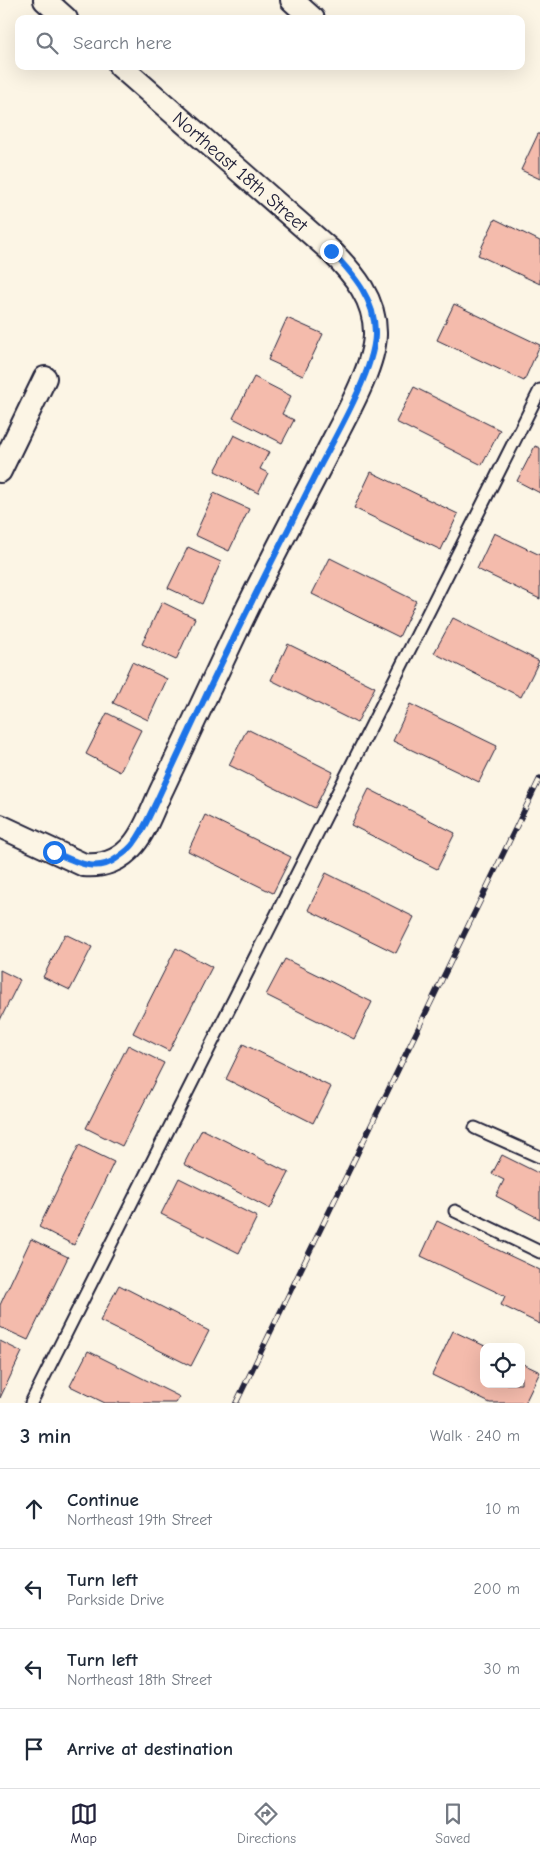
<!DOCTYPE html>
<html lang="en">
<head>
<meta charset="utf-8">
<style>
  :root { --surface:#fff; --page:#f6f6f7; --text:#1f2937; --muted:#747a83; --line:#e0e1e3; --accent:#22223b }
  body { margin:0; font-family:"Comic Neue",sans-serif; background:var(--page); color:var(--text) }
  .controls { position:absolute; right:15px; bottom:15px; display:grid; overflow:hidden; border-radius:10px; box-shadow:0 5px 20px #0002 }
  .controls button { width:45px; height:45px; display:grid; place-items:center; padding:0; border:0; border-bottom:1px solid var(--line); background:var(--surface); color:var(--text); font:25px sans-serif }
  .stop { position:absolute; width:15px; height:15px; margin:-11px; border:4px solid #1a73e8; border-radius:50%; background:#fff }
  .stop.end { background:#1a73e8; border-color:#fff; box-shadow:0 1px 5px #0008 }
  .list { margin:0; padding:0; list-style:none }
  h2 { display:flex; justify-content:space-between; align-items:center; height:65px; margin:0; padding:0 20px; font-size:21px }
  h2 small { font-size:16px; font-weight:400; color:var(--muted) }
  .list li { display:grid; grid-template-columns:32px 1fr auto; gap:15px; align-items:center; box-sizing:border-box; height:80px; padding:0 20px; border-top:1px solid var(--line) }
  .list b { display:block; font-size:19px; white-space:nowrap }
  .list p { margin:0; font-size:16px; white-space:nowrap; color:var(--muted) }
  .list em { font-size:16px; font-style:normal; color:var(--muted) }
  .icon { flex:none; width:28px; height:28px; fill:none; stroke:currentColor; stroke-width:2; stroke-linecap:round; stroke-linejoin:round }
  .map { position:relative; flex:none; width:540px; height:1403px; overflow:hidden }
  .search { position:absolute; background:var(--surface); box-shadow:0 5px 20px #0002; left:15px; right:15px; top:15px; height:55px; display:flex; align-items:center; gap:12px; box-sizing:border-box; padding:0 18px; border-radius:10px; color:var(--muted); font-size:19px }
  .sheet { height:385px; background:var(--surface) }
  nav { display:flex; justify-content:space-around; align-items:center; box-sizing:border-box; height:70px; border-top:1px solid var(--line); background:var(--surface); font-size:14px; color:var(--muted) }
  nav a { display:grid; justify-items:center; gap:2px }
  nav .on { color:var(--accent) }
  .map>svg:first-child { display:block }
  .building { fill:#f4bbac; stroke:#22223b }
  .lines { fill:none; stroke-linecap:round; stroke-linejoin:round }
  .lane-casing { stroke:#22223b; stroke-width:15 }
  .street-casing { stroke:#22223b; stroke-width:26 }
  .lane { stroke:#fcf5e5; stroke-width:11 }
  .street { stroke:#fcf5e5; stroke-width:22 }
  .rail-casing { stroke:#22223b; stroke-width:5.5 }
  .rail { stroke:#fcf5e5; stroke-width:4; stroke-dasharray:11; stroke-linecap:butt }
  .route { stroke:#1a73e8; stroke-width:6 }
  .labels { text-anchor:middle; dominant-baseline:central; stroke-width:4.5; stroke-linejoin:round; paint-order:stroke }
  .street-label { font-size:19px; fill:#22223b; stroke:#fcf5e5 }
</style>
</head>
<body>
<div class="map">
<svg width="540" height="1403" viewBox="0 0 540 1403">
  <rect width="100%" height="100%" fill="#fcf5e5"/>
  <filter id="ink" filterUnits="userSpaceOnUse"><feTurbulence type="fractalNoise" baseFrequency=".02" numOctaves="2"/><feDisplacementMap in="SourceGraphic" scale="10" xChannelSelector="R" yChannelSelector="G"/><feConvolveMatrix kernelMatrix="1 2 1 2 8 2 1 2 1" color-interpolation-filters="sRGB"/></filter>
  <g filter="url(#ink)">
    <g class="building">
      <path d="M538 134H540V179L521 170Z"/>
      <path d="M495 219 540 241V284L478 255Z"/>
      <path d="M454 304 540 345 524 381 437 340Z"/>
      <path d="M287 318 323 334 303 376 268 360Z"/>
      <path d="M254 377 291 396 282 414 294 420 282 443 233 418Z"/>
      <path d="M414 387 500 430 482 465 396 422Z"/>
      <path d="M234 435 269 452 260 469 268 473 258 493 215 471Z"/>
      <path d="M535 446 540 448V493L517 481Z"/>
      <path d="M371 472 458 514 441 550 354 508Z"/>
      <path d="M214 493 249 509 229 551 195 535Z"/>
      <path d="M494 533 540 555V599L477 569Z"/>
      <path d="M188 547 221 562 202 604 168 588Z"/>
      <path d="M330 558 416 601 399 637 312 594Z"/>
      <path d="M162 602 195 618 176 660 142 644Z"/>
      <path d="M453 618 539 661 521 697 434 653Z"/>
      <path d="M288 644 375 687 357 723 271 680Z"/>
      <path d="M132 662 167 679 148 720 113 703Z"/>
      <path d="M410 704 497 746 479 782 393 741Z"/>
      <path d="M107 713 141 730 120 772 86 754Z"/>
      <path d="M247 729 333 772 315 808 229 765Z"/>
      <path d="M369 789 455 833 437 869 351 825Z"/>
      <path d="M205 815 291 857 273 893 188 851Z"/>
      <path d="M326 873 414 917 396 953 308 910Z"/>
      <path d="M65 934 92 947 70 990 43 977Z"/>
      <path d="M176 948 212 967 169 1051 133 1033Z"/>
      <path d="M285 959 372 1002 354 1039 266 995Z"/>
      <path d="M0 970 20 980 0 1020Z"/>
      <path d="M243 1044 331 1087 313 1123 226 1079Z"/>
      <path d="M128 1045 164 1063 122 1146 86 1128Z"/>
      <path d="M202 1129 289 1173 270 1209 184 1164Z"/>
      <path d="M79 1145 114 1162 74 1245 39 1227Z"/>
      <path d="M502 1155 540 1174V1219L496 1196 504 1180 492 1174Z"/>
      <path d="M179 1178 257 1217 239 1253 161 1214Z"/>
      <path d="M437 1221 540 1270V1324L501 1305 505 1296 421 1256Z"/>
      <path d="M31 1239 68 1257 28 1340 0 1327V1305Z"/>
      <path d="M119 1285 209 1331 191 1366 100 1321Z"/>
      <path d="M453 1331 487 1347H484V1384H521V1363L540 1372 525 1403H490L432 1375Z"/>
      <path d="M0 1341 22 1352 0 1398Z"/>
      <path d="M88 1351 180 1397 176 1403H105L70 1386Z"/>
    </g>
    <g class="lines">
      <g class="lane-casing">
        <g id="lane">
          <path d="M475 1128 540 1157"/>
          <path d="M455 1211 540 1252"/>
          <path d="M31 1403 540 390"/>
        </g>
      </g>
      <g class="street-casing">
        <g id="street">
          <path d="M45 0 66 19"/>
          <path d="M292 0 313 19"/>
          <path d="M0 471 45 378"/>
          <path d="M0 826 84 865C103 867 121 860 134 844 147 828 154 805 163 787 187 737 210 686 234 636 264 572 298 510 330 447 345 417 374 368 375 335 376 300 354 274 331 251L120 66"/>
        </g>
      </g>
      <use href="#lane" class="lane"/>
      <use href="#street" class="street"/>
      <g class="rail-casing">
        <path id="rail" d="M236 1403 540 778"/>
      </g>
      <use href="#rail" class="rail"/>
    </g>
  </g>
  <g class="lines" filter="url(#ink)">
    <path class="route" d="M54 852C74 861 96 874 117 858 123 854 130 849 134 843 144 830 150 814 157 800 172 768 187 736 202 704 239 625 279 548 318 470 335 437 374 371 375 335 376 300 354 275 331 251"/>
  </g>
  <g class="labels">
    <g class="street-label">
      <text transform="translate(240 172) rotate(41)">Northeast 18th Street</text>
    </g>
  </g>
</svg>
<div class="controls">
<button><svg class="icon" aria-label="locate" viewBox="0 0 24 24"><circle cx="12" cy="12" r="6"/><path d="M12 2v4M12 18v4M2 12h4M18 12h4"/></svg></button>
</div>
<div class="stop" style="left:54px;top:852px"></div>
<div class="stop end" style="left:331px;top:251px"></div>
<div class="search"><svg class="icon" aria-label="search" viewBox="0 0 24 24"><circle cx="10" cy="10" r="6"/><path d="M15 15l6 6"/></svg>Search here</div>
</div>
<section class="sheet">
<h2>3 min<small>Walk · 240 m</small></h2>
<ul class="list">
<li><svg class="icon" aria-label="ahead" viewBox="0 0 24 24"><path d="M12 20V5M6 11l6-6 6 6"/></svg><div><b>Continue</b><p>Northeast 19th Street</p></div><em>10 m</em></li>
<li><svg class="icon" aria-label="left" viewBox="0 0 24 24"><path d="M17 20v-9H6M10 6l-5 5 5 5"/></svg><div><b>Turn left</b><p>Parkside Drive</p></div><em>200 m</em></li>
<li><svg class="icon" aria-label="left" viewBox="0 0 24 24"><path d="M17 20v-9H6M10 6l-5 5 5 5"/></svg><div><b>Turn left</b><p>Northeast 18th Street</p></div><em>30 m</em></li>
<li><svg class="icon" aria-label="arrive" viewBox="0 0 24 24"><path d="M6 21V4h12l-3 4 3 4H6"/></svg><div><b>Arrive at destination</b></div></li>
</ul>
</section>
<nav>
<a class="on"><svg class="icon" aria-label="map" viewBox="0 0 24 24"><path d="M3 6l6-2 6 2 6-2v14l-6 2-6-2-6 2zM9 4v14M15 6v14"/></svg>Map</a>
<a><svg class="icon" aria-label="directions" viewBox="0 0 24 24"><path d="M12 3l9 9-9 9-9-9zM9 14v-3h6M13 9l2 2-2 2"/></svg>Directions</a>
<a><svg class="icon" aria-label="saved" viewBox="0 0 24 24"><path d="M7 4h10v16l-5-4-5 4z"/></svg>Saved</a>
</nav>
</body>
</html>
